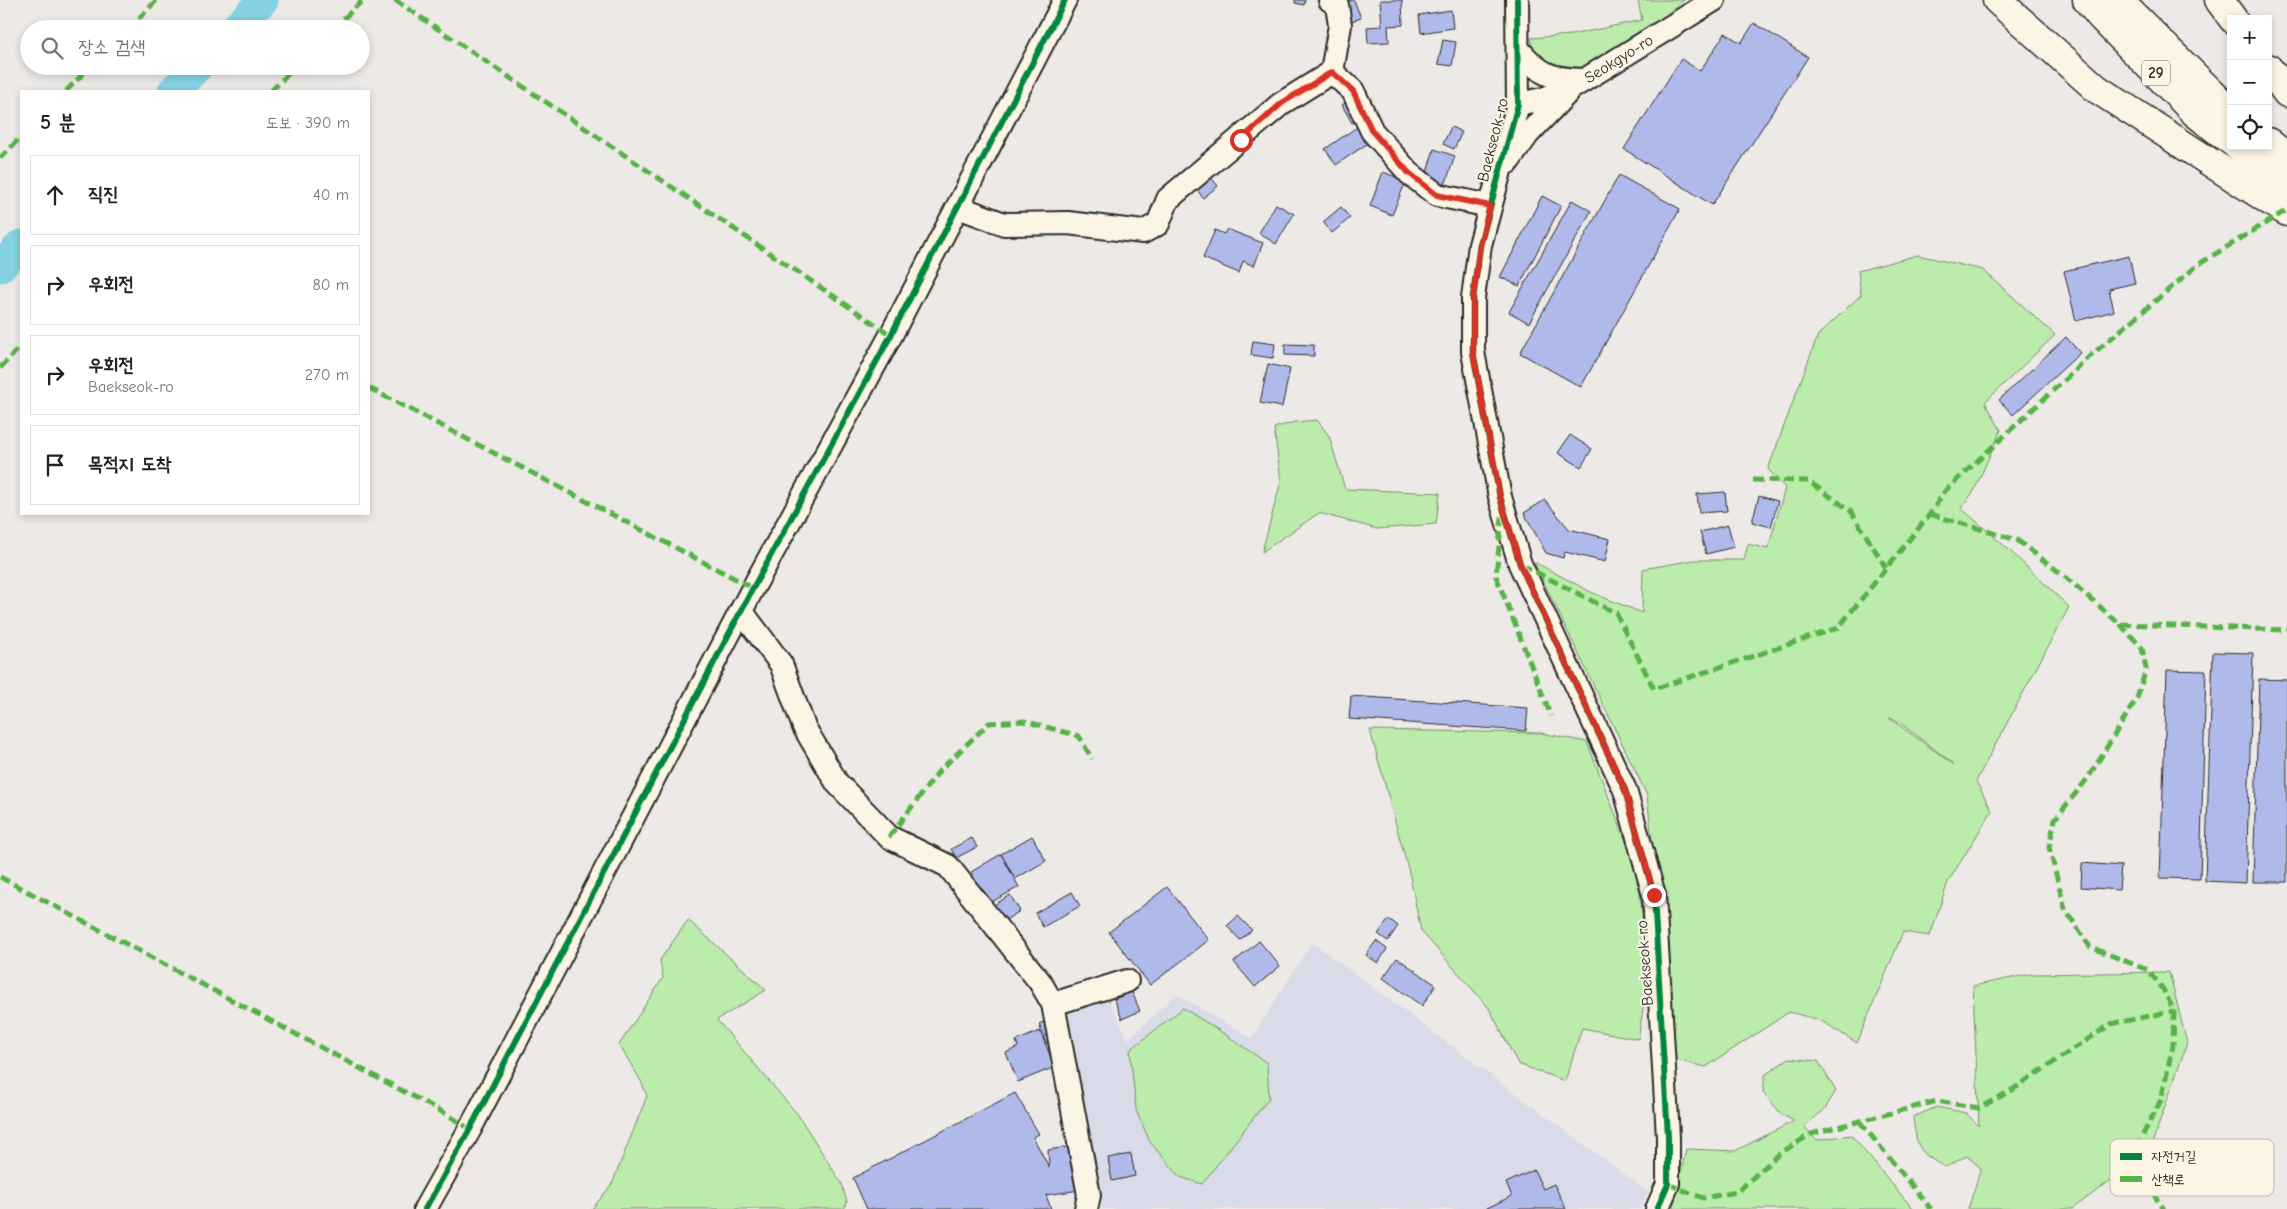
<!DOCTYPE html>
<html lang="ko">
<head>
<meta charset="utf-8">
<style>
  :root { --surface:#fff; --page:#f2f2f2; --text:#222; --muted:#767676; --line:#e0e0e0 }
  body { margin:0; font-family:"Comic Neue","Poor Story",sans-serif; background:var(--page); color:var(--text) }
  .controls { position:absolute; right:15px; top:15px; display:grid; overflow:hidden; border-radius:0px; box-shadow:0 2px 8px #0003 }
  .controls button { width:45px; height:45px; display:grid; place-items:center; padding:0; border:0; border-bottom:1px solid var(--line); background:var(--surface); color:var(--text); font:25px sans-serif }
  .stop { position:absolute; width:15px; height:15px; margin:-11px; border:4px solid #d93025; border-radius:50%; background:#fff }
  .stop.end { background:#d93025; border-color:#fff; box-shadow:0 1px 5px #0008 }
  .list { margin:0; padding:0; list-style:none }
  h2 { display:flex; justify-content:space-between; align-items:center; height:65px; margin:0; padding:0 20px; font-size:21px }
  h2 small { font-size:16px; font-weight:400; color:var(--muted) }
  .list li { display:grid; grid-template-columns:32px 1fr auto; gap:15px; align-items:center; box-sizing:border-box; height:80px; margin:0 10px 10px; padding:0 10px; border:1px solid var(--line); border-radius:0px }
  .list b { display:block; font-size:19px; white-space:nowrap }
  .list p { margin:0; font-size:16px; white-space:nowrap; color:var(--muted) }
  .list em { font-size:16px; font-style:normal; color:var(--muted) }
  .icon { flex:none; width:28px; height:28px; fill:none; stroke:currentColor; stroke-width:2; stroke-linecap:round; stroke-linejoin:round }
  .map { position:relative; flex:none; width:2287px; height:1209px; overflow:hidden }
  .search { position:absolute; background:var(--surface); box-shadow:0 2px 8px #0003; left:20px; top:20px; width:350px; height:55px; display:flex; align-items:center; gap:12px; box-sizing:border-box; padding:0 18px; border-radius:28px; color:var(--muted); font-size:19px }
  .panel { position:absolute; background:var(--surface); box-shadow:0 2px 8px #0003; left:20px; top:90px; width:350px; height:425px; border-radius:0px }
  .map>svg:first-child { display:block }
  .built { fill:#dadbe8 }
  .green { fill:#bcecab; stroke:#748c6b; fill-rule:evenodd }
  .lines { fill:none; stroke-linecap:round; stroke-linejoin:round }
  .river { stroke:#84d2e2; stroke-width:31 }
  .building { fill:#afbaeb; stroke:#2b2b2b }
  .minor-casing { stroke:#2b2b2b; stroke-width:26 }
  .highway-casing { stroke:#2b2b2b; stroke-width:31 }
  .minor { stroke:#fcf5e5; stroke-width:22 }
  .highway { stroke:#fcf5e5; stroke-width:28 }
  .quiet { stroke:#56b246; stroke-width:5; stroke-dasharray:10 5; stroke-linecap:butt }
  .cycleway-casing { stroke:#fcf5e5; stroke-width:9 }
  .cycleway { stroke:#00873e; stroke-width:6 }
  .route { stroke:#d93025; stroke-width:6 }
  .labels { text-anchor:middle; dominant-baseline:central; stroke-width:4; stroke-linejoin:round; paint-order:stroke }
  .shield { fill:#fcf5e5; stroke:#6a6863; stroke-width:1 }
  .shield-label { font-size:15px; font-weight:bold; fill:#2b2b2b }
  .street-label { font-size:16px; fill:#2b2b2b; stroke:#fcf5e5 }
  .key { fill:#fcf5e5; stroke:#bdb8ad; stroke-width:1 }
  .key-label { font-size:14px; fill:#2b2b2b }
</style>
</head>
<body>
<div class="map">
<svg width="2287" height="1209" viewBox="0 0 2287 1209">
  <rect width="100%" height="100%" fill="#ede9e6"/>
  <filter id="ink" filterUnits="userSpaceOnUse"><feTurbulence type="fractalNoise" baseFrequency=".02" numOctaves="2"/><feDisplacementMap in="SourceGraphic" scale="10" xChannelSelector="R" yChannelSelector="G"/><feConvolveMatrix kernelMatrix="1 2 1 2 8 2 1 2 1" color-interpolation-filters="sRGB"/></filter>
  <g filter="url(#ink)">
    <path class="built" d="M1312 942 1648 1192 1640 1209H1096L1063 1013 1107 996 1128 1040 1176 994 1252 1038Z"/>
    <g class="green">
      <path d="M1638 0H1684L1643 34 1585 74C1555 71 1536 73 1531 38L1571 35 1642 20Z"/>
      <path d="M1918 255 1983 270 2055 335 1985 402 2001 430 1974 491 1961 508 2007 548 2069 607 1976 781 1992 811 1948 882 1930 936 1903 932 1857 1043 1820 1020 1789 1012 1706 1067 1676 1060 1647 795 1534 562 1593 593 1642 613 1643 569 1694 560H1744L1748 544 1768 549 1785 488 1768 469 1818 335 1861 295 1858 271ZM1889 718 1896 720 1954 764H1953Z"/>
      <path d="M1317 420 1329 436 1345 489 1440 493 1436 524 1377 529 1319 513 1262 552 1281 481 1274 428 1295 422Z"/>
      <path d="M1370 730 1541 733 1587 742 1638 872 1648 979 1638 1039 1582 1028 1565 1081 1518 1064 1489 1008 1421 931 1409 872Z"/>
      <path d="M688 920 766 990 717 1020 798 1115 842 1184 847 1203 844 1209H592L612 1184 647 1096 641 1081 619 1045 663 978 660 960Z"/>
      <path d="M2169 972 2187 1043 2149 1152 2072 1209H1968L1981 1168 1967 1156 1945 1167C1917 1152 1917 1147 1913 1117L1937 1107 1966 1113 1979 1126 1973 986 2031 974Z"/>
      <path d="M1183 1008 1220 1031 1267 1063 1269 1098 1202 1184 1180 1177 1150 1142 1136 1110 1130 1050Z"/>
      <path d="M1789 1058 1818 1061 1836 1091 1824 1110 1804 1126 1816 1140 1851 1135 1913 1209H1673L1686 1149 1735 1151 1794 1121 1782 1115 1763 1092 1765 1075Z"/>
    </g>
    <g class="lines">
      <g class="river">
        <path d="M235 29 263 0"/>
        <path d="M173 91 198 66"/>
        <path d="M0 267 21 245"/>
      </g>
    </g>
    <g class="building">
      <path d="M1295 0H1305L1304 5 1295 3Z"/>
      <path d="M1354 0 1361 18 1352 21 1344 1Z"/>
      <path d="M1380 0H1402L1403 25 1388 26 1389 42 1368 43 1367 27 1382 26Z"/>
      <path d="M1451 10 1453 28 1421 33 1419 15Z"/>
      <path d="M1754 23 1808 57 1712 205 1624 149 1681 59 1700 71 1725 33 1741 43Z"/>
      <path d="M1443 40 1456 42 1452 66 1438 64Z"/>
      <path d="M1350 100 1361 118 1352 123 1342 105Z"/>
      <path d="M1360 125 1371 141 1336 165 1325 149Z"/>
      <path d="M1451 127 1462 132 1454 149 1443 144Z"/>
      <path d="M1434 149 1455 156 1445 185 1425 179Z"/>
      <path d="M1383 172 1406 181 1392 215 1370 206Z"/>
      <path d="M1209 175 1218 186 1203 198 1195 187Z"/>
      <path d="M1619 175 1680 209 1581 387 1520 353Z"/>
      <path d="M1542 196 1561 206 1519 286 1500 277Z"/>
      <path d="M1572 200 1591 211 1529 323 1509 312Z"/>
      <path d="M1276 204 1294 214 1276 244 1259 233Z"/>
      <path d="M1341 207 1350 218 1332 233 1323 222Z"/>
      <path d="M1227 229 1263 243 1254 266 1243 261 1239 273 1203 258 1215 230 1224 234Z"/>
      <path d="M2129 256 2135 283 2109 289 2114 311 2076 321 2064 271Z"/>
      <path d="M2066 337 2080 353 2013 415 1999 400Z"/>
      <path d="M1253 341 1275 344 1273 358 1251 355Z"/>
      <path d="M1285 344 1314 345V356L1285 355Z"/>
      <path d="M1268 364 1290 369 1282 407 1260 403Z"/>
      <path d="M1570 435 1592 449 1581 467 1558 453Z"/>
      <path d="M1725 492 1727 511 1699 513 1697 494Z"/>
      <path d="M1759 496 1778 501 1771 527 1752 522Z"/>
      <path d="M1545 500 1569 529 1610 539 1605 562 1565 552 1563 558 1546 553 1524 513Z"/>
      <path d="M1728 525 1734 547 1706 554 1700 532Z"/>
      <path d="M2213 652 2253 653 2246 883 2205 881Z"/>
      <path d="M2167 670 2206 671 2200 879 2160 878Z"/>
      <path d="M2259 679 2287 680V882H2253Z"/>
      <path d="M1351 696 1528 708 1526 731 1349 719Z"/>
      <path d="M1032 836 1046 861 1015 879 1001 854Z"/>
      <path d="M972 838 977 847 956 858 951 849Z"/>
      <path d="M1001 854 1019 887 988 904 971 872Z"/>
      <path d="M2082 863 2121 866 2119 890 2081 887Z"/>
      <path d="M1167 887 1209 940 1150 985 1109 932Z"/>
      <path d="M1072 892 1080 906 1043 927 1035 913Z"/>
      <path d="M1010 895 1020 911 1004 921 994 905Z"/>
      <path d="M1238 916 1252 930 1240 940 1227 926Z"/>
      <path d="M1389 919 1398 926 1388 941 1378 934Z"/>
      <path d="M1259 941 1280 966 1255 987 1234 962Z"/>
      <path d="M1376 941 1387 949 1378 963 1366 955Z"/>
      <path d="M1397 958 1436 985 1422 1006 1383 978Z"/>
      <path d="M1132 992 1140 1011 1122 1019 1114 999Z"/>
      <path d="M1046 1021 1054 1041 1046 1044 1039 1024Z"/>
      <path d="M1040 1031 1055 1067 1018 1082 1006 1053 1018 1047 1016 1041Z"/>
      <path d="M1015 1093 1039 1134 1033 1137 1049 1167 1048 1150 1074 1146 1080 1190 1046 1195 1051 1209H867L853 1178Z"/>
      <path d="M1131 1154 1135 1176 1112 1181 1108 1158Z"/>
      <path d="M1534 1170 1543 1189 1554 1184 1566 1209H1485L1512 1196 1506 1183Z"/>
    </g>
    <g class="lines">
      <g class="minor-casing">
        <g id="minor">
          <path d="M1330 0 1337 5 1340 25 1332 72"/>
          <path d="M1517 0 1518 104 1480 245 1473 298V352L1500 497 1520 564 1625 790 1654 895 1668 1137V1184L1657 1209"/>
          <path d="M1518 49C1541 75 1550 79 1584 80"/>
          <path d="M1518 104 1543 99 1573 87 1714 0"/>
          <path d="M1508 162 1528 134 1568 92"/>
          <path d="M958 207 1004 224 1068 223 1143 232 1158 224 1168 199 1282 103 1332 72 1353 91 1372 131 1409 173 1437 195 1490 206"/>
          <path d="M742 612 781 664 804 727 837 783 889 837 948 866 1040 982 1053 1004 1089 1195 1086 1209"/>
          <path d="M1053 1004 1127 981"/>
          <path d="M425 1209 470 1129 753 588 891 335 1065 0"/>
        </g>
      </g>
      <g class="highway-casing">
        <g id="highway">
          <path d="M1997 0 2097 89 2287 212"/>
          <path d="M2087 0 2101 17 2194 112 2231 141"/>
          <path d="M2118 0 2231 112"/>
          <path d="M2219 0 2233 19"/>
          <path d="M2268 68 2287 93"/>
          <path d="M2268 142 2287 157"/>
          <path d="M2237 146 2287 186"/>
        </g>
      </g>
      <use href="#minor" class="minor"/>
      <use href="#highway" class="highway"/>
      <g class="quiet">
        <path d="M395 0 891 335"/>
        <path d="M128 29 157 0"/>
        <path d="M333 29 363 0"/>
        <path d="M66 91 91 66"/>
        <path d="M271 91 296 66"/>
        <path d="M0 158 21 137"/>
        <path d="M0 368 21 346"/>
        <path d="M369 388 753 588"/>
        <path d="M1753 480 1808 481 1851 511 1886 568"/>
        <path d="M1930 514 2017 540 2063 575 2120 624 2287 630"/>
        <path d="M1502 516 1496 576 1551 716"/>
        <path d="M1522 565 1616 613 1654 689 1838 628 1930 514 1945 491 2089 357 2199 264 2287 210"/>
        <path d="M2120 624 2142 648 2146 669 2137 698 2088 778 2055 819 2049 847 2065 909 2090 947 2148 970 2163 989 2174 1011 2173 1045 2161 1100 2136 1148 2135 1169 2164 1209"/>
        <path d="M889 837 939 771 989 723 1024 721 1079 736 1092 759"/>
        <path d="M0 877 448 1115 470 1129"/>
        <path d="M1860 1122 1931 1209"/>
        <path d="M1668 1184 1703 1198 1737 1192 1779 1154 1811 1134 1937 1101 1979 1108 2012 1090 2111 1024 2174 1011"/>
      </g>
      <g class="cycleway-casing">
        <g id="cycleway">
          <path d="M1517 0 1518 104 1480 245 1473 298V352L1500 497 1520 564 1625 790 1654 895 1668 1137V1184L1657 1209"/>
          <path d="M425 1209 470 1129 753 588 891 335 1065 0"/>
        </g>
      </g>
      <use href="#cycleway" class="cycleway"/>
    </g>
  </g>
  <g class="lines" filter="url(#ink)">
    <path class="route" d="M1241 140 1282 103 1332 72 1353 91 1372 131 1409 173 1437 195 1490 206 1480 245 1473 298V352L1500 497 1520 564 1625 790 1654 895"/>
  </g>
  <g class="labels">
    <rect class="shield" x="2142" y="60.5" width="28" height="25" rx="4"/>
    <g class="shield-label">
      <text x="2156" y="73">29</text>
    </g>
    <g class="street-label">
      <text transform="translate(1619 59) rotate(-32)">Seokgyo-ro</text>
      <text transform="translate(1493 140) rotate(-76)">Baekseok-ro</text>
      <text transform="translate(1645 963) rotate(-94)">Baekseok-ro</text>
    </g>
  </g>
  <rect x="2110" y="1139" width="164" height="57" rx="8" class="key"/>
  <rect x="2120" y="1153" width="22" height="7" fill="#00873e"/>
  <rect x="2120" y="1176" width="22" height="6" fill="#56b246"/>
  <g class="key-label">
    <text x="2151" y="1161">자전거길</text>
    <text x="2151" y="1184">산책로</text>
  </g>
</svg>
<div class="controls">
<button>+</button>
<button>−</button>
<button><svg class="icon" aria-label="locate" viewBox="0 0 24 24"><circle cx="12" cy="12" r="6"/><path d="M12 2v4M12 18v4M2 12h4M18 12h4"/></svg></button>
</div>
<div class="stop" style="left:1241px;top:140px"></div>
<div class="stop end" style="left:1654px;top:895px"></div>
<div class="search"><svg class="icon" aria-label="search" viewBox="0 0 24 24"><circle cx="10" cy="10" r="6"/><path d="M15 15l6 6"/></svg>장소 검색</div>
<section class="panel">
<h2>5 분<small>도보 · 390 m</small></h2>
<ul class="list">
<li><svg class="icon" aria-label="ahead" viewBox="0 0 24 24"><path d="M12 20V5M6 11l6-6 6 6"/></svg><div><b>직진</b></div><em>40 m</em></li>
<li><svg class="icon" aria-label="right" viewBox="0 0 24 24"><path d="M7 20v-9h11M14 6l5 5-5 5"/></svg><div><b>우회전</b></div><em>80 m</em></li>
<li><svg class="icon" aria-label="right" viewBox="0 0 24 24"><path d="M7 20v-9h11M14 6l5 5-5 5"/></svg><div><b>우회전</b><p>Baekseok-ro</p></div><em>270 m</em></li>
<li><svg class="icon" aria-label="arrive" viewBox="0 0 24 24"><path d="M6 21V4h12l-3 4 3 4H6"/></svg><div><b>목적지 도착</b></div></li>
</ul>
</section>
</div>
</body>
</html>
